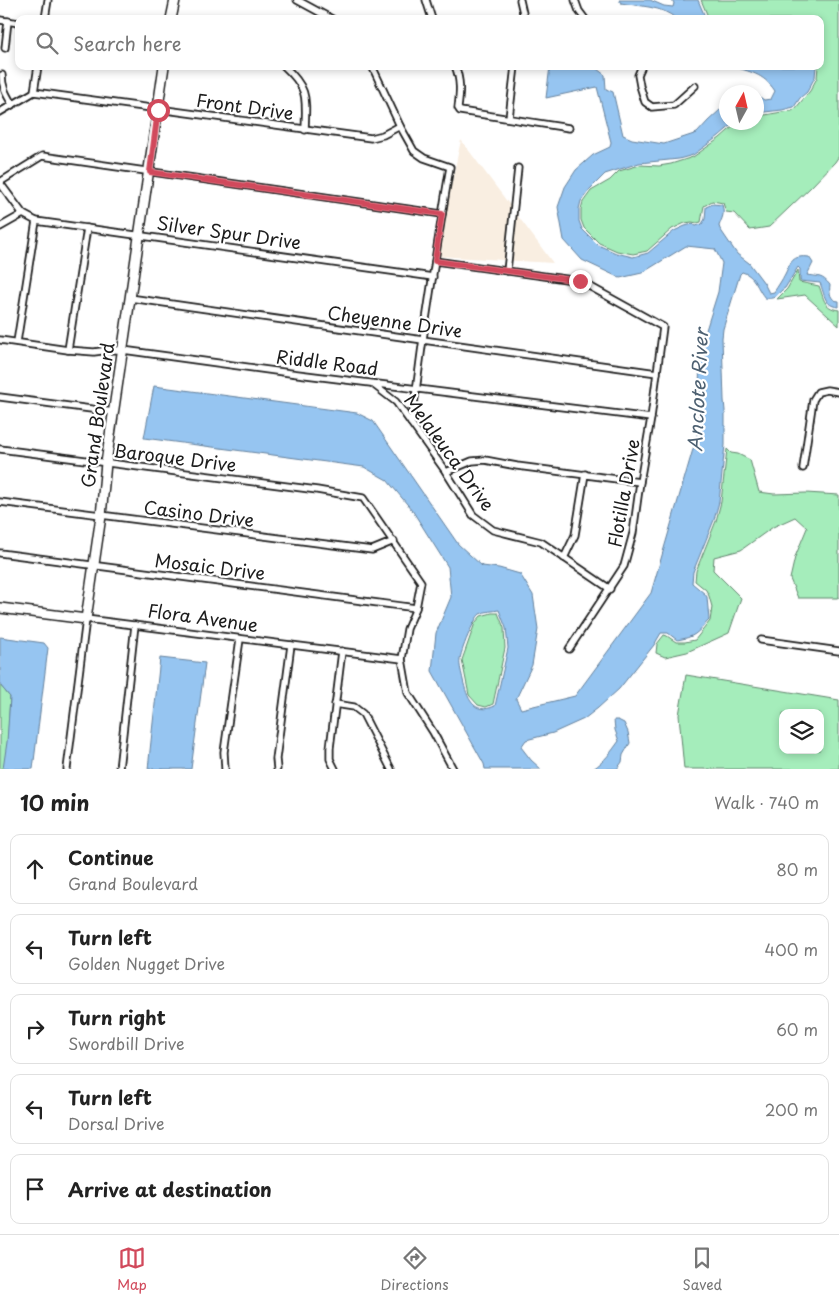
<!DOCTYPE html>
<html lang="en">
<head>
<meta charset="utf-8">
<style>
  :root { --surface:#fff; --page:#f2f2f2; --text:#222; --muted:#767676; --line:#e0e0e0; --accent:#d1495b }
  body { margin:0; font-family:"Playpen Sans",sans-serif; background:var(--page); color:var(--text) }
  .controls { position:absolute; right:15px; bottom:15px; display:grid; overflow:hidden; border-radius:10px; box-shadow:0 2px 8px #0003 }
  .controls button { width:45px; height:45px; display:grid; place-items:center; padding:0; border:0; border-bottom:1px solid var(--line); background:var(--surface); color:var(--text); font:25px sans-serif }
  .compass { position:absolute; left:719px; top:85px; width:45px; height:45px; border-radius:50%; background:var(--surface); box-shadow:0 2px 8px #0003; rotate:8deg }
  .stop { position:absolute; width:15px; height:15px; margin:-11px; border:4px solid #d1495b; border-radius:50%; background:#fff }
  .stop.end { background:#d1495b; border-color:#fff; box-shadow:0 1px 5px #0008 }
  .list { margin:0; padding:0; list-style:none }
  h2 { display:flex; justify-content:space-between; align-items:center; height:65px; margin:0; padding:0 20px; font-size:21px }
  h2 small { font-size:16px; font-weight:400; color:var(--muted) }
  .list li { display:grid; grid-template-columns:32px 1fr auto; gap:15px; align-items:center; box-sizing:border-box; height:70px; margin:0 10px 10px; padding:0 10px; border:1px solid var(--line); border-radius:10px }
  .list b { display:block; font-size:19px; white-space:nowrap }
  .list p { margin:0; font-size:16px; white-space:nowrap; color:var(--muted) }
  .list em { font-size:16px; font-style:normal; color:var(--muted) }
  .icon { flex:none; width:28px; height:28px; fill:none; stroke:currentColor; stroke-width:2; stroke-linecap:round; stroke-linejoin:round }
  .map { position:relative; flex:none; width:839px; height:769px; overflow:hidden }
  .search { position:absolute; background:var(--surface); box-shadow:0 2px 8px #0003; left:15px; right:15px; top:15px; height:55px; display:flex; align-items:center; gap:12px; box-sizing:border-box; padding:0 18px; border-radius:10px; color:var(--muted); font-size:19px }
  .sheet { height:465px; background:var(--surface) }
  nav { display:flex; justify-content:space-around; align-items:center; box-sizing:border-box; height:70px; border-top:1px solid var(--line); background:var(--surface); font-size:14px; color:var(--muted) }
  nav a { display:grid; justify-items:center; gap:2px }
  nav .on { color:var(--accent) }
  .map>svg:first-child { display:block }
  .built { fill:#f9eee1 }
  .green { fill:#a5edbb; stroke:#60846c; fill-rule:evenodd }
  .water { fill:#96c5f1; stroke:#65819c; fill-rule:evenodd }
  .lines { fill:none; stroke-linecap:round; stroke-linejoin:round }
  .street-casing { stroke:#1c1c1c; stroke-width:9 }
  .secondary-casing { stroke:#1c1c1c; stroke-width:12 }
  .street { stroke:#fff; stroke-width:5.5 }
  .secondary { stroke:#fff; stroke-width:9 }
  .route { stroke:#d1495b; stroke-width:6 }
  .labels { text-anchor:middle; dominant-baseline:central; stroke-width:4.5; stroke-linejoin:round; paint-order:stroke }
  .street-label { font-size:18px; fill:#1c1c1c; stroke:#fff }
  .water-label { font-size:19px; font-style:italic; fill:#4d6071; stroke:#fff }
</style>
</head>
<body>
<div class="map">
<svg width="839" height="769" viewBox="0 0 839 769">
  <rect width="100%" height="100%" fill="#fff"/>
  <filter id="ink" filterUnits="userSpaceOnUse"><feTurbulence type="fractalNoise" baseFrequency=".02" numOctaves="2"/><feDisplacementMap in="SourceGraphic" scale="10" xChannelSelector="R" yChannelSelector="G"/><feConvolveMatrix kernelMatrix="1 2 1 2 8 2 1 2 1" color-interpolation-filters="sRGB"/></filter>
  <g filter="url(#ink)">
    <path class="built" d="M461 140 553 263 436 256Z"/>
    <g class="green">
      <path d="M701 0H839V156L835 162 811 187 769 227 750 230 734 213 726 212 723 203 712 201 704 206 701 222 697 223 692 222 685 223 672 229 647 251 633 254 617 251 599 243 584 228 581 220V209L583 202 591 191 610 180 619 171 640 165 659 166 671 164 693 157 720 138 737 123 756 122 757 114 765 115 782 112 792 111 795 109 810 91 817 78 818 66H820V19H709Z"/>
      <path d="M798 270 799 282 819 286C824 298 823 308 839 310V326L805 295 777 299 787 289Z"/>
      <path d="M727 449 731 453 738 454 750 460 759 492 774 494 806 493 839 495V597L837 598H798L790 579 795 557 807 528 795 517 773 527 741 550 714 557 713 570 741 598 729 633 687 652 665 657 656 653 657 644 664 635 667 636 676 642H685L695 640 710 621 712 607 709 596 706 590 695 581 696 571 716 521 721 502Z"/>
      <path d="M492 613H498L504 628 505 648 493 704 486 707 478 705 469 695 462 660 475 623 481 616Z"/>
      <path d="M686 675 839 700V769H684L679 715ZM783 713H820V750H783Z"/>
      <path d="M0 685 10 697 6 769H0Z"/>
    </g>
    <g class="water">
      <path d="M619 0H650L664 6 673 7 674 3 672 0H698L706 19H676C664 6 637 6 621 3Z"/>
      <path d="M550 66H593L605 75 606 89 613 92 623 135 632 139 664 144 697 133 708 121 721 109 726 106V122L734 123 719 136 693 155 679 159 639 163 605 174 590 189 581 201 579 209V221L582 229 598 245 616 253 633 257 648 253 674 231 685 226 693 224 696 226 702 224 705 219 706 207 713 204 722 205C725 214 722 218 719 226L720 229 737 254 749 263 764 283 769 293 774 292C778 286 782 280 785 274 791 262 792 255 809 257L813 263 807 275C819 277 822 275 830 285 829 292 830 301 839 301V307C824 306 825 295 820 283L800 281V269L798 267 785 288C776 293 778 300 765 298 757 289 755 275 742 272L740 274 723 329 722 338 724 400 725 411V445L719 502 714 520 693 572 692 583 705 594 707 597 709 620C696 634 695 637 677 640L668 633H661L654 645 619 689 598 708 584 719 553 733 526 740 521 747 531 760 541 769H485L484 764 432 671 436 633 451 597 448 567 412 510 387 480 364 467 144 438 154 386 357 413 373 421 458 544 482 566 499 568 520 574 533 595 538 629 532 665 516 699 521 709 575 696 651 593 698 432 700 349 718 292 722 263 715 249 686 246 642 273 620 278 582 260 564 240 558 207 565 187 576 170 593 155 610 147 611 142 597 87 546 98ZM499 610 506 628 508 648 495 706C473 716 467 697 463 680 462 674 459 666 460 660 460 653 474 618 480 614 485 611 494 611 499 610Z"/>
      <path d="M731 66H816L815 77 807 92 800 98 794 107 782 110 765 112H757V95L764 100 771 99 775 91C763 73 750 72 731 66Z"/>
      <path d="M0 637 44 643 48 648 33 769H3L7 742 10 697 0 685Z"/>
      <path d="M160 658 205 663 191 769H148Z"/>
      <path d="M614 720H618L624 723 628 732 630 743 623 755 622 762 617 769H593C605 761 611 752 619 741L615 730Z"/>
    </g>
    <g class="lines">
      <g class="street-casing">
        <g id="street">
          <path d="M297 0 332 19"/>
          <path d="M426 0 432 19"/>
          <path d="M520 0 523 13 522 19"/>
          <path d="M575 0 579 11 585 19"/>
          <path d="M45 19 48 0"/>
          <path d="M0 20 19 23"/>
          <path d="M5 48 8 21"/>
          <path d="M284 66C309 89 306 98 305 130"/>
          <path d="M372 66 400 126 414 151 424 158 450 167C440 224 432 282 423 339 419 367 416 395 411 423"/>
          <path d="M455 66C461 80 460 93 458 108L460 111 569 128"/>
          <path d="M642 66 638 75 640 86 645 102 652 107 674 105 695 86"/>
          <path d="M2 75C2 87 6 94 12 104"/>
          <path d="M34 92 38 66"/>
          <path d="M0 112 34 92 371 138 383 135 400 126"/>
          <path d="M509 118 515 66"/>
          <path d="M0 182 42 156 442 214"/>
          <path d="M0 183 23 214 36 221 433 277"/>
          <path d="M0 227 23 214"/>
          <path d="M435 261 580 281 663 327 651 418 640 482 633 533 624 566 569 649"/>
          <path d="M507 271 518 168"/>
          <path d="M130 298 423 340 657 373"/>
          <path d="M0 340 68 350 94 352 109 350H123L290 373 651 418"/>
          <path d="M17 342 36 221"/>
          <path d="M68 350 87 228"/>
          <path d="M374 385 396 402 446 472 473 515 493 530 541 542 610 589"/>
          <path d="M0 397 114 412"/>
          <path d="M0 449 317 490 363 498 421 582 416 608 407 629 402 659 408 693 433 732 453 769"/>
          <path d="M803 468 813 400 818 392 827 390 839 392"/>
          <path d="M446 472 472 461 485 460 517 466 640 482"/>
          <path d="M0 502 372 550 394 541"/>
          <path d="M0 553 416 608"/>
          <path d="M564 558 575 535 585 474"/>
          <path d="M761 640 839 651"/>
          <path d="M335 704 354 707 363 714 391 769"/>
          <path d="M67 769 86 619 402 659"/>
          <path d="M119 769 135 625"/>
          <path d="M225 769 224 752 240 639"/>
          <path d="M277 769 276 759 291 645"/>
          <path d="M335 769 330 759V748L342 651"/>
        </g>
      </g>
      <g class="secondary-casing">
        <g id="secondary">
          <path d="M171 19 175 0"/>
          <path d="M0 608 86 619 101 516 106 463 164 66"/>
        </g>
      </g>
      <use href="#street" class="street"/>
      <use href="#secondary" class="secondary"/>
    </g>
  </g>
  <g class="lines" filter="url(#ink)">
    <path class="route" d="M158 110 150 172 442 214 435 261 580 281"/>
  </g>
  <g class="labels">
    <g class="street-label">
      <text transform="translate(245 106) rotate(8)">Front Drive</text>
      <text transform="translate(229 232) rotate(8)">Silver Spur Drive</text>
      <text transform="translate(395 321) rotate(8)">Cheyenne Drive</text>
      <text transform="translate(327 362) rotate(7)">Riddle Road</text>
      <text transform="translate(97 415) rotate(-82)">Grand Boulevard</text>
      <text transform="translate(450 452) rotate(54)">Melaleuca Drive</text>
      <text transform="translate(175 457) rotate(7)">Baroque Drive</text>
      <text transform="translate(623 493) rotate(-80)">Flotilla Drive</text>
      <text transform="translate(199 513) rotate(7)">Casino Drive</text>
      <text transform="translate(210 566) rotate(7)">Mosaic Drive</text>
      <text transform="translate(203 617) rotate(8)">Flora Avenue</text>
    </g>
    <g class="water-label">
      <text transform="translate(697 390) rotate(-87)">Anclote River</text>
    </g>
  </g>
</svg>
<div class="controls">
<button><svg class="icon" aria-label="layers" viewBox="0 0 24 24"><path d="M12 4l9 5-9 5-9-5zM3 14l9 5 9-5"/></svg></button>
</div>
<svg class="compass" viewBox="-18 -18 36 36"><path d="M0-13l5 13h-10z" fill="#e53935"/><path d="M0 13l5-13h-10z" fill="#767676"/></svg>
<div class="stop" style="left:158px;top:110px"></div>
<div class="stop end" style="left:580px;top:281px"></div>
<div class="search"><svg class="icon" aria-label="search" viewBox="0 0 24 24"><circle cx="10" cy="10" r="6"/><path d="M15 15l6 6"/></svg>Search here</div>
</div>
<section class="sheet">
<h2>10 min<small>Walk · 740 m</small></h2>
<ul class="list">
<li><svg class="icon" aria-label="ahead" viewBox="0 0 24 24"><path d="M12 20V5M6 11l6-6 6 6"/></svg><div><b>Continue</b><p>Grand Boulevard</p></div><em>80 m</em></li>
<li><svg class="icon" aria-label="left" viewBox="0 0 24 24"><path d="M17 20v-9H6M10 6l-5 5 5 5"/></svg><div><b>Turn left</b><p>Golden Nugget Drive</p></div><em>400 m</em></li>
<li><svg class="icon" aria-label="right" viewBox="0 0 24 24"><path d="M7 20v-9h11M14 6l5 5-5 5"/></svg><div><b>Turn right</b><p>Swordbill Drive</p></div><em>60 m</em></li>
<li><svg class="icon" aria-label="left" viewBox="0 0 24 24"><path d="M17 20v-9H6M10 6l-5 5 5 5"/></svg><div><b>Turn left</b><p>Dorsal Drive</p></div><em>200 m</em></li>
<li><svg class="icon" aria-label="arrive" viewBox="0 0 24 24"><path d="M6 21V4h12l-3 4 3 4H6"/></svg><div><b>Arrive at destination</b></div></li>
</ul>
</section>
<nav>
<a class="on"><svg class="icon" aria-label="map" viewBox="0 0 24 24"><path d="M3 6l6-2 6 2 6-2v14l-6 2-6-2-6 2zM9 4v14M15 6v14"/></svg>Map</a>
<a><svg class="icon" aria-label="directions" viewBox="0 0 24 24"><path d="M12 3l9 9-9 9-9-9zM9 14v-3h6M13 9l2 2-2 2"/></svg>Directions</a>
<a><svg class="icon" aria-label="saved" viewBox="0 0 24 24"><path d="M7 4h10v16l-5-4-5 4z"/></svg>Saved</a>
</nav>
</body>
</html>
